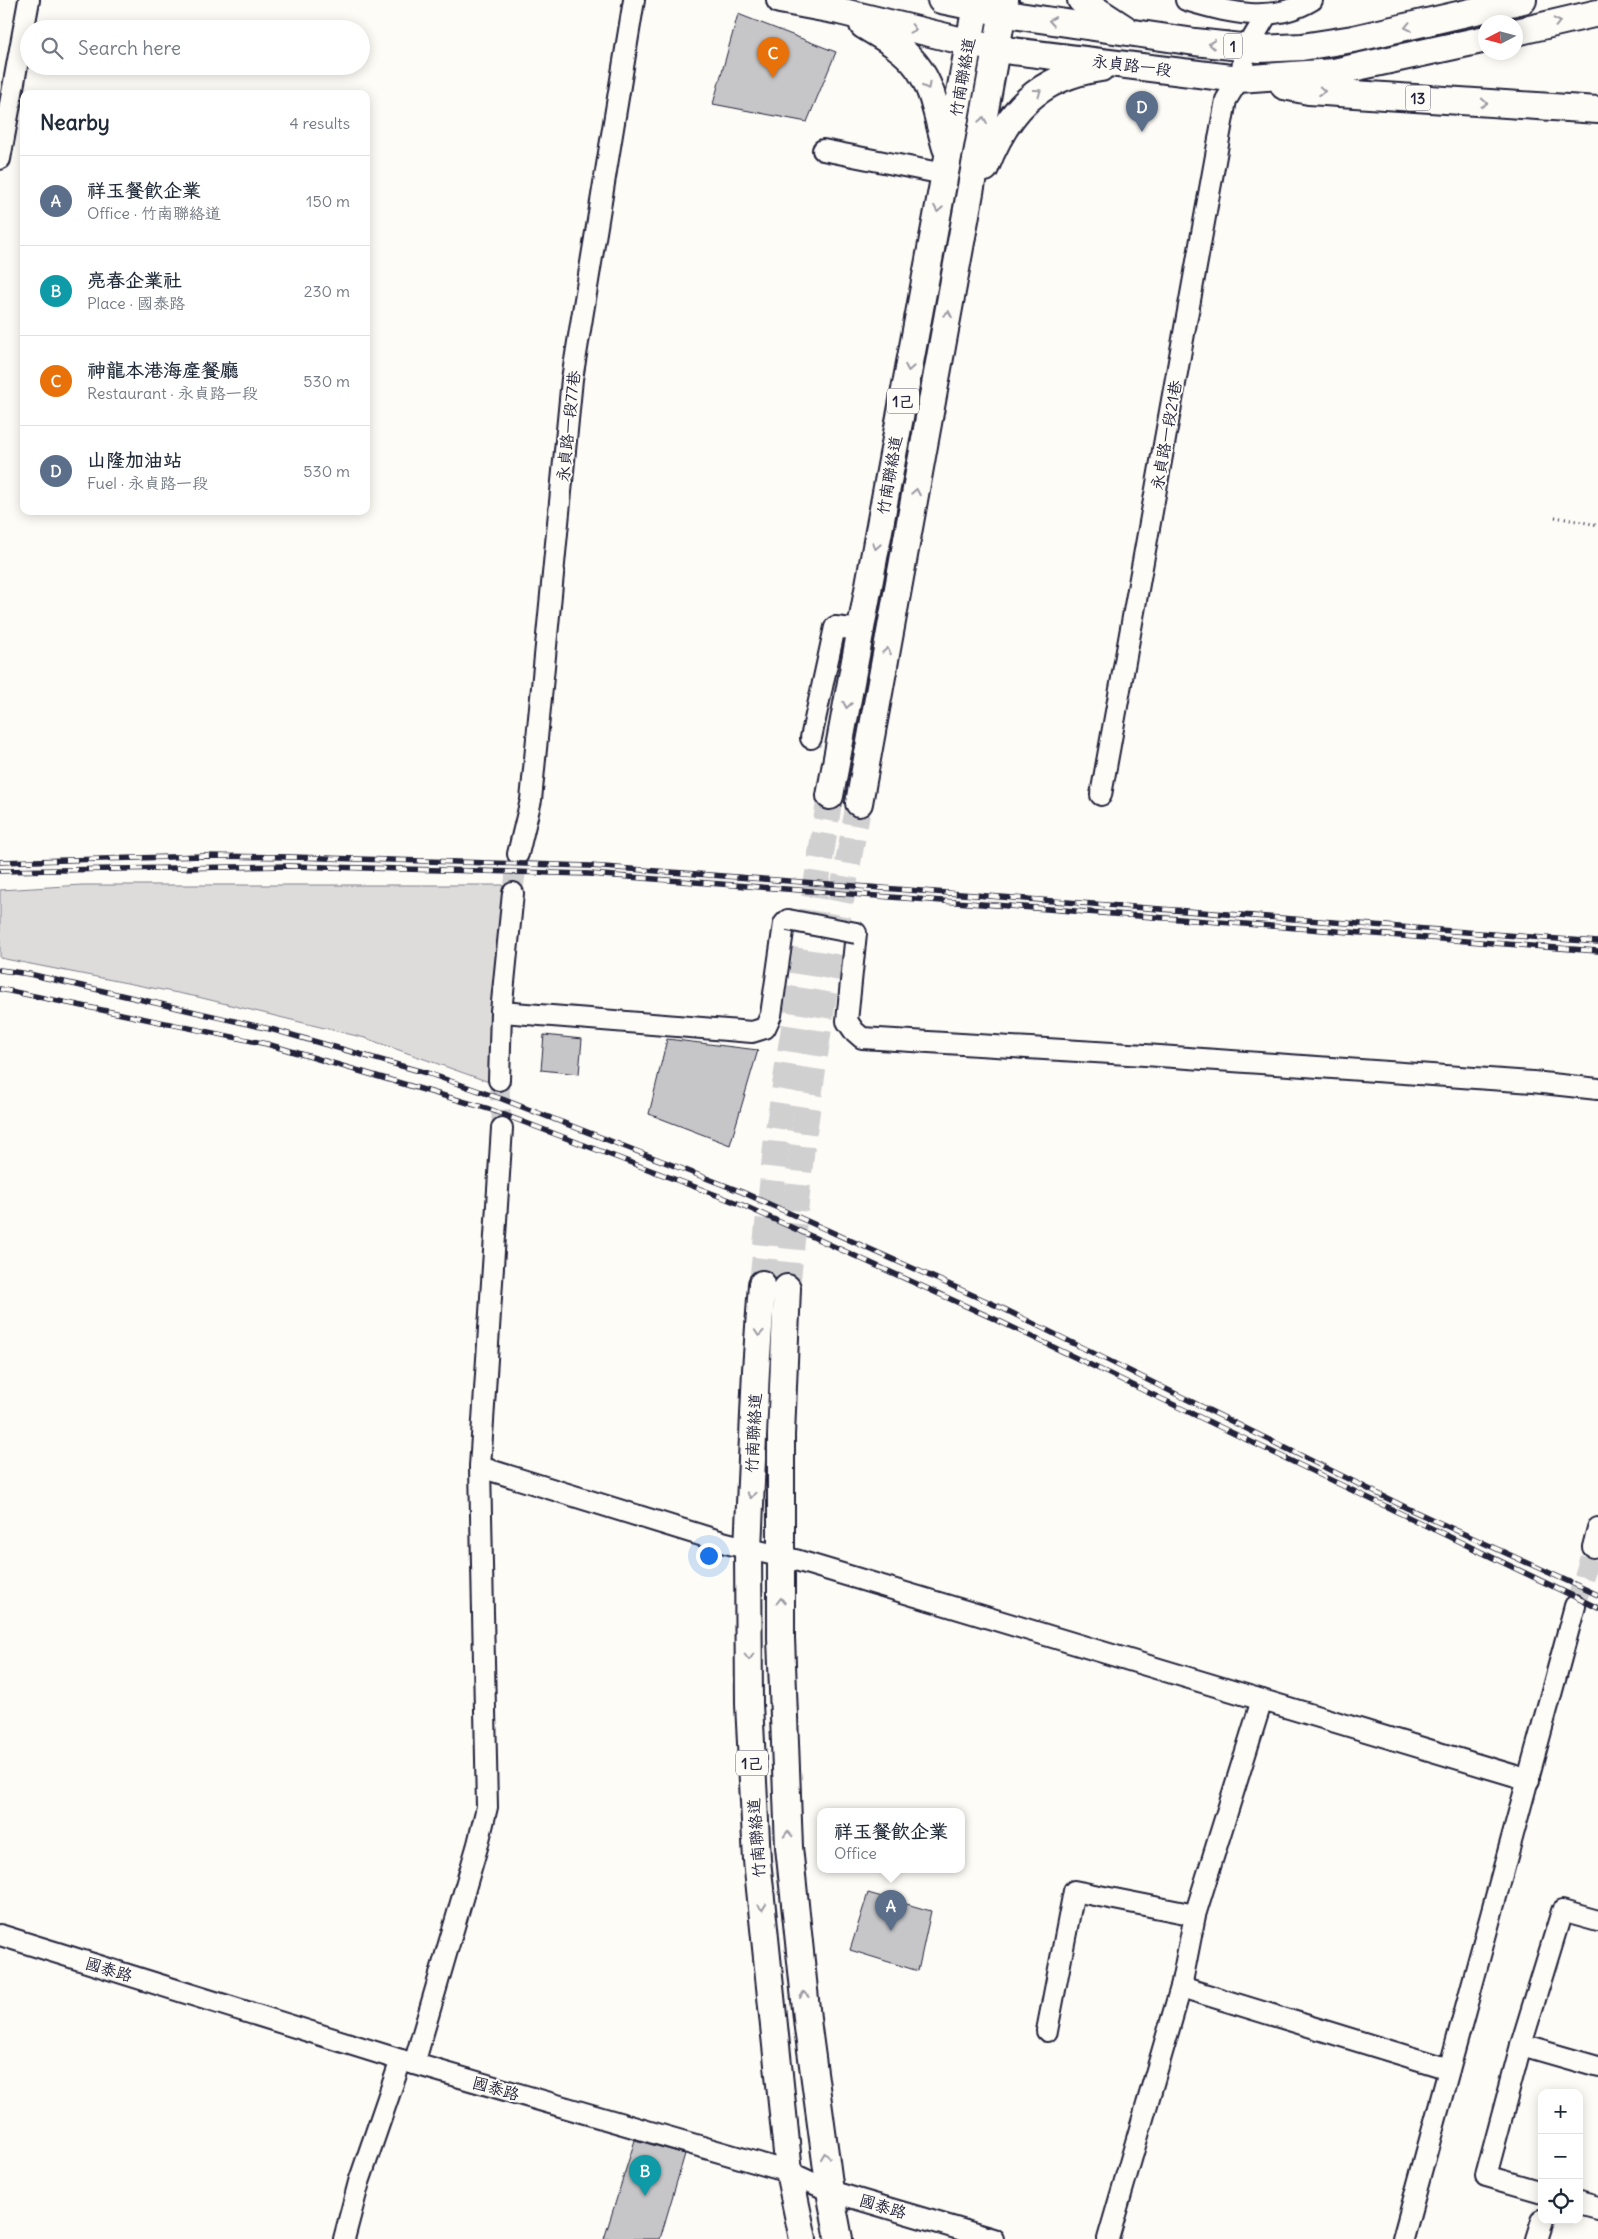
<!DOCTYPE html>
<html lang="en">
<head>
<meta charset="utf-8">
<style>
  :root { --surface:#fff; --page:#f2f2f3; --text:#1f2937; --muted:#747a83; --line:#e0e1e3; --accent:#c8321e }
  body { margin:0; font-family:Delius,"LXGW WenKai TC",sans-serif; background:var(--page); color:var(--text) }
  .controls { position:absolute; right:15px; bottom:15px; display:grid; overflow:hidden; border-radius:10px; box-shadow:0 2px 12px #0003 }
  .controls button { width:45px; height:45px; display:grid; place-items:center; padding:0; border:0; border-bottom:1px solid var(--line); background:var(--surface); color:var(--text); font:25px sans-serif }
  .compass { position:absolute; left:1478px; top:15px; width:45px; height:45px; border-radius:50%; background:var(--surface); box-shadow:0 2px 12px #0003; rotate:264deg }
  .you { position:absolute; left:708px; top:1555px; width:18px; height:18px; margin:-12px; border:4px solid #fff; border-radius:50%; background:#1a73e8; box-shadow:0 0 0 8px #1a73e833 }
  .badge { display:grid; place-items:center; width:32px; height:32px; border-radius:50%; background:var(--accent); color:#fff; font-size:16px; font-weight:700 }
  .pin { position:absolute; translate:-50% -41px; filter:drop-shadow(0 1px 2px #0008) }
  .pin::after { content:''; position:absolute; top:26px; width:18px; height:15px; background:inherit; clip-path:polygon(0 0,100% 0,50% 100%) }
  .popup { position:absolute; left:817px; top:1808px; width:148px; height:65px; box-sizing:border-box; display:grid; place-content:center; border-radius:10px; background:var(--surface); filter:drop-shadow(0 1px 4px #0005); font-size:16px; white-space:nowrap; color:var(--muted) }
  .popup b { font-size:19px; color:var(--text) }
  .popup::after { content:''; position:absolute; left:50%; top:100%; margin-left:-10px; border:10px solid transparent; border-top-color:var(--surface) }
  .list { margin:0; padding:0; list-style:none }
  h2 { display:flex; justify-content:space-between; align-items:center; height:65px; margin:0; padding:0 20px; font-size:21px }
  h2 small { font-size:16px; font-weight:400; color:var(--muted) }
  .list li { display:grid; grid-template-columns:32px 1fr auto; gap:15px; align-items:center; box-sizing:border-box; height:90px; padding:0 20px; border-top:1px solid var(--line) }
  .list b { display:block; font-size:19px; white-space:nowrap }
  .list p { margin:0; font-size:16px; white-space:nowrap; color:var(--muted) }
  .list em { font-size:16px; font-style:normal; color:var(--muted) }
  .icon { flex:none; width:28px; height:28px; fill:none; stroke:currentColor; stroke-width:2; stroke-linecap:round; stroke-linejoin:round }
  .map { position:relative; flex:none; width:1598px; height:2239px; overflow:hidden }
  .search { position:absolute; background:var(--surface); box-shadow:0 2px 12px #0003; left:20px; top:20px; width:350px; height:55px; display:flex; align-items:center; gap:12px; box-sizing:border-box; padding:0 18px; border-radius:28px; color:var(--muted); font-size:19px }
  .panel { position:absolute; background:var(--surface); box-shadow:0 2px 12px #0003; left:20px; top:90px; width:350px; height:425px; border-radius:10px }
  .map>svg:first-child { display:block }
  .green { fill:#dddcdb; stroke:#807f8b }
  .building { fill:#c6c6c8; stroke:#22223b }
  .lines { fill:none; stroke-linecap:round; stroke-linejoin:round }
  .minor-tunnel { stroke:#d1d0d1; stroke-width:20; stroke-dasharray:20 10; stroke-linecap:butt }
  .major-tunnel { stroke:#d1d0d1; stroke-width:26; stroke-dasharray:26 13; stroke-linecap:butt }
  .minor-casing { stroke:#22223b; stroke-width:24 }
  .major-casing { stroke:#22223b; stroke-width:30 }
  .path { stroke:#22223b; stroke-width:3; stroke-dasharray:1 4; stroke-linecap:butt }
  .minor { stroke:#fdfcf7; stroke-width:20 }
  .major { stroke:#fdfcf7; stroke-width:26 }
  .rail-casing { stroke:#22223b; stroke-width:5.5 }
  .rail { stroke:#fdfcf7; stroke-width:4; stroke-dasharray:11; stroke-linecap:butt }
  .minor-bridge-casing { stroke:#22223b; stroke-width:24; stroke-linecap:butt }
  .minor-bridge { stroke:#fdfcf7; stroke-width:20 }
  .oneway { stroke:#9a9aa2 }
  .labels { text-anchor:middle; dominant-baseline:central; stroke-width:4; stroke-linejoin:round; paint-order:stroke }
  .shield { fill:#fdfcf7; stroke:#646373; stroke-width:1 }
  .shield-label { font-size:15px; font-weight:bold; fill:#22223b }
  .street-label { font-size:16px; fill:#22223b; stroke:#fdfcf7 }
</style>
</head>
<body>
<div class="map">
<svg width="1598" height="2239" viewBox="0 0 1598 2239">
  <rect width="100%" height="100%" fill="#fdfcf7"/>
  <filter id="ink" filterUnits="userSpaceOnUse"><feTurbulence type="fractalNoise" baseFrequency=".02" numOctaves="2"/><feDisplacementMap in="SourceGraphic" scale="10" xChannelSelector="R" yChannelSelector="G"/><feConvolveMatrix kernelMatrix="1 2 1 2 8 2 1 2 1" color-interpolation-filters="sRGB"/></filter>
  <g filter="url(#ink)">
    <path class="green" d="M82 885H503L489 1082 365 1038 198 997 0 958V890Z"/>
    <g class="building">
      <path d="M738 14 836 52 807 122 713 104Z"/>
      <path d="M544 1035 582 1039 579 1074 541 1070Z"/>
      <path d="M667 1039 758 1050 730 1145 649 1114Z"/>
      <path d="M868 1893 931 1911 918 1971 850 1950Z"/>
      <path d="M635 2140 685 2154 660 2239H604Z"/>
    </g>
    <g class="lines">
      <g class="minor-tunnel">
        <path d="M513 893 518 854"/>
        <path d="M499 1080 502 1128"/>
        <path d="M1575 1606 1593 1547"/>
      </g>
      <g class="major-tunnel">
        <path d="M762 1284 777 1137 830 796"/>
        <path d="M787 1288 802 1146 824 993 859 803"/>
      </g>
      <g class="minor-casing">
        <g id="minor">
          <path d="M1186 0C1228 13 1272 24 1312 0"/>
          <path d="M823 150 944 174"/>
          <path d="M0 159 29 0"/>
          <path d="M811 738 835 627 861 630"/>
          <path d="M1101 795 1226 100 1239 79 1247 48 1266 16"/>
          <path d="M518 854 531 800 572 379 634 0"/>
          <path d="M856 933 847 1021 854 1031 862 1038 1145 1055 1533 1082 1598 1089"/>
          <path d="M501 1012 752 1032 765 1028 771 1015 784 924 788 920"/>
          <path d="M499 1080 501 1012 513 893"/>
          <path d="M480 1467 726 1543 799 1561 1529 1780"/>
          <path d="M1593 1547 1598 1528"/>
          <path d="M1598 1921 1562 1911 1521 2045 1598 2067"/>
          <path d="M0 1935 401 2060 789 2172 830 2191 993 2239"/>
          <path d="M1181 1987 1449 2069"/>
          <path d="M1047 2031 1074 1891 1195 1915"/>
          <path d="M1521 2045 1486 2176 1542 2192"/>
          <path d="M414 2064 478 1844 487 1807 480 1467 502 1128"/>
          <path d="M1579 2203 1598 2208"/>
          <path d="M344 2239 359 2182 401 2060"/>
          <path d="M1108 2239 1181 1987 1195 1915 1262 1700"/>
          <path d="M1403 2239 1575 1606"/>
          <path d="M1536 2239 1542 2220"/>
        </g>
      </g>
      <g class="major-casing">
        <g id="major">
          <path d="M780 0 839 11 996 49 1239 79 1334 72 1486 39"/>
          <path d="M941 0 1019 16 1195 42 1259 49 1302 47 1353 39 1523 0"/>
          <path d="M1081 0 1124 28"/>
          <path d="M863 25C882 37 902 47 916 65 934 87 938 122 946 148"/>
          <path d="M1516 32 1598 13"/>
          <path d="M1284 86 1309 91 1598 110"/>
          <path d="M985 168C1007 111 1038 77 1101 68"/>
          <path d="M830 796 977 0"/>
          <path d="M859 803 1005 0"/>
          <path d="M762 1284 756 1370 748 1549 749 1704 757 1860 789 2172 803 2239"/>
          <path d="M787 1288 781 1435V1638L789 1847 808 2028 830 2191 839 2239"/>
        </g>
      </g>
      <path class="path" d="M1555 517 1598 525"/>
      <use href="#minor" class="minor"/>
      <use href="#major" class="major"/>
      <g class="rail-casing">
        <g id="rail">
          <path d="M0 862 204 856 291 857 590 866 1598 942"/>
          <path d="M0 871 289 866 589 874 1598 951"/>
          <path d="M0 970 29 974 274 1030 430 1074 502 1099 742 1192 1004 1309 1407 1508 1598 1595"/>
          <path d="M0 989 267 1044 489 1109 740 1204 999 1321 1598 1608"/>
        </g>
      </g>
      <use href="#rail" class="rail"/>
      <g class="minor-bridge-casing">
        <path id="minor-bridge" d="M788 920 856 933"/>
      </g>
      <use href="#minor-bridge" class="minor-bridge"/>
    </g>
    <defs><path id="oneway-chevron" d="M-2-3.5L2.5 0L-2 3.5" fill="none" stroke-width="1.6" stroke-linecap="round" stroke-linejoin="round" transform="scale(1.25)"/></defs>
    <g class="oneway">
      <use href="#oneway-chevron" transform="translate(1052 21) rotate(-171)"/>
      <use href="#oneway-chevron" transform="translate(1557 22) rotate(-13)"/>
      <use href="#oneway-chevron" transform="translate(1408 27) rotate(168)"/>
      <use href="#oneway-chevron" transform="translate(913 29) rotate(14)"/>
      <use href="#oneway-chevron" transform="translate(1212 44) rotate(-174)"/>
      <use href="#oneway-chevron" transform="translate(927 86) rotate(63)"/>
      <use href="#oneway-chevron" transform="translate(1322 91) rotate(4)"/>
      <use href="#oneway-chevron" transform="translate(1038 92) rotate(-36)"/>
      <use href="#oneway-chevron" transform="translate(1484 103) rotate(4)"/>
      <use href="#oneway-chevron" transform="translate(983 120) rotate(-80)"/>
      <use href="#oneway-chevron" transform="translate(938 209) rotate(100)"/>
      <use href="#oneway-chevron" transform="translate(948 314) rotate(-80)"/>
      <use href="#oneway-chevron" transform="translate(909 368) rotate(100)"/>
      <use href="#oneway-chevron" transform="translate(916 492) rotate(-80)"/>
      <use href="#oneway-chevron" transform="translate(876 546) rotate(100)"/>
      <use href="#oneway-chevron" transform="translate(887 651) rotate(-80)"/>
      <use href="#oneway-chevron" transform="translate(847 705) rotate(100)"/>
      <use href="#oneway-chevron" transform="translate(759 1333) rotate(94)"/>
      <use href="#oneway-chevron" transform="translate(751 1495) rotate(93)"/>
      <use href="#oneway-chevron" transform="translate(781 1601) rotate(-90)"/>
      <use href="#oneway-chevron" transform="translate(749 1657) rotate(90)"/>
      <use href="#oneway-chevron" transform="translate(788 1834) rotate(-92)"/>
      <use href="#oneway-chevron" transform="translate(762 1907) rotate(84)"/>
      <use href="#oneway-chevron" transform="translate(804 1995) rotate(-96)"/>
      <use href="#oneway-chevron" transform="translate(825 2156) rotate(-98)"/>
    </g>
  </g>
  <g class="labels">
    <g class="shield">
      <rect x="1224" y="33.5" width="18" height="25" rx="4"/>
      <rect x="1405.5" y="85.5" width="25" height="25" rx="4"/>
      <rect x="887" y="388.5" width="32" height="25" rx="4"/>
      <rect x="736" y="1750.5" width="32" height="25" rx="4"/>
    </g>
    <g class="shield-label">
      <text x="1233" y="46">1</text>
      <text x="1418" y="98">13</text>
      <text x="903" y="401">1己</text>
      <text x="752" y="1763">1己</text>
    </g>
    <g class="street-label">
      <text transform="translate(1132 65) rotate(7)">永貞路一段</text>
      <text transform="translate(962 77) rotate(-80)">竹南聯絡道</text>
      <text transform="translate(568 426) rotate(-84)">永貞路一段77巷</text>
      <text transform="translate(1166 435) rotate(-80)">永貞路一段21巷</text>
      <text transform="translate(889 475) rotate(-80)">竹南聯絡道</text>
      <text transform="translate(753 1433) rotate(-87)">竹南聯絡道</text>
      <text transform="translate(756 1838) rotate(-94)">竹南聯絡道</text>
      <text transform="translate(109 1969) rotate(17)">國泰路</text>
      <text transform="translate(496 2088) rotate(16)">國泰路</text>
      <text transform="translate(883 2206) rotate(17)">國泰路</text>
    </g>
  </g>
</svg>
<div class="controls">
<button>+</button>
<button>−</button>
<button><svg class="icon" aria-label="locate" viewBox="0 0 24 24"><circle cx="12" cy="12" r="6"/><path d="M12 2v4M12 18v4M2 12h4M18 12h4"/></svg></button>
</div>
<svg class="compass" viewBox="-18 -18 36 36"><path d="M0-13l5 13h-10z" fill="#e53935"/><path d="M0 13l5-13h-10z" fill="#747a83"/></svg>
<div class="you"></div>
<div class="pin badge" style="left:891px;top:1931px;background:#5c6f8a">A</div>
<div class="popup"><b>祥玉餐飲企業</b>Office</div>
<div class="pin badge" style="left:645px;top:2196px;background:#0f9aa8">B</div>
<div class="pin badge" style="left:773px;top:78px;background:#e8710a">C</div>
<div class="pin badge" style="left:1142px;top:132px;background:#5c6f8a">D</div>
<div class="search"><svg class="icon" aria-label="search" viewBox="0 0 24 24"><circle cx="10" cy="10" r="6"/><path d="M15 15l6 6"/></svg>Search here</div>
<section class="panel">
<h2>Nearby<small>4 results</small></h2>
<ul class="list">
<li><span class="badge" style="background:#5c6f8a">A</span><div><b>祥玉餐飲企業</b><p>Office · 竹南聯絡道</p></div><em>150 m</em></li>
<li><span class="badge" style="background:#0f9aa8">B</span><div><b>亮春企業社</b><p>Place · 國泰路</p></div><em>230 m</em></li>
<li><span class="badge" style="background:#e8710a">C</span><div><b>神龍本港海產餐廳</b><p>Restaurant · 永貞路一段</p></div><em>530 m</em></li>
<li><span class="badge" style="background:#5c6f8a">D</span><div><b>山隆加油站</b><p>Fuel · 永貞路一段</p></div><em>530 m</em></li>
</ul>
</section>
</div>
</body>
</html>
